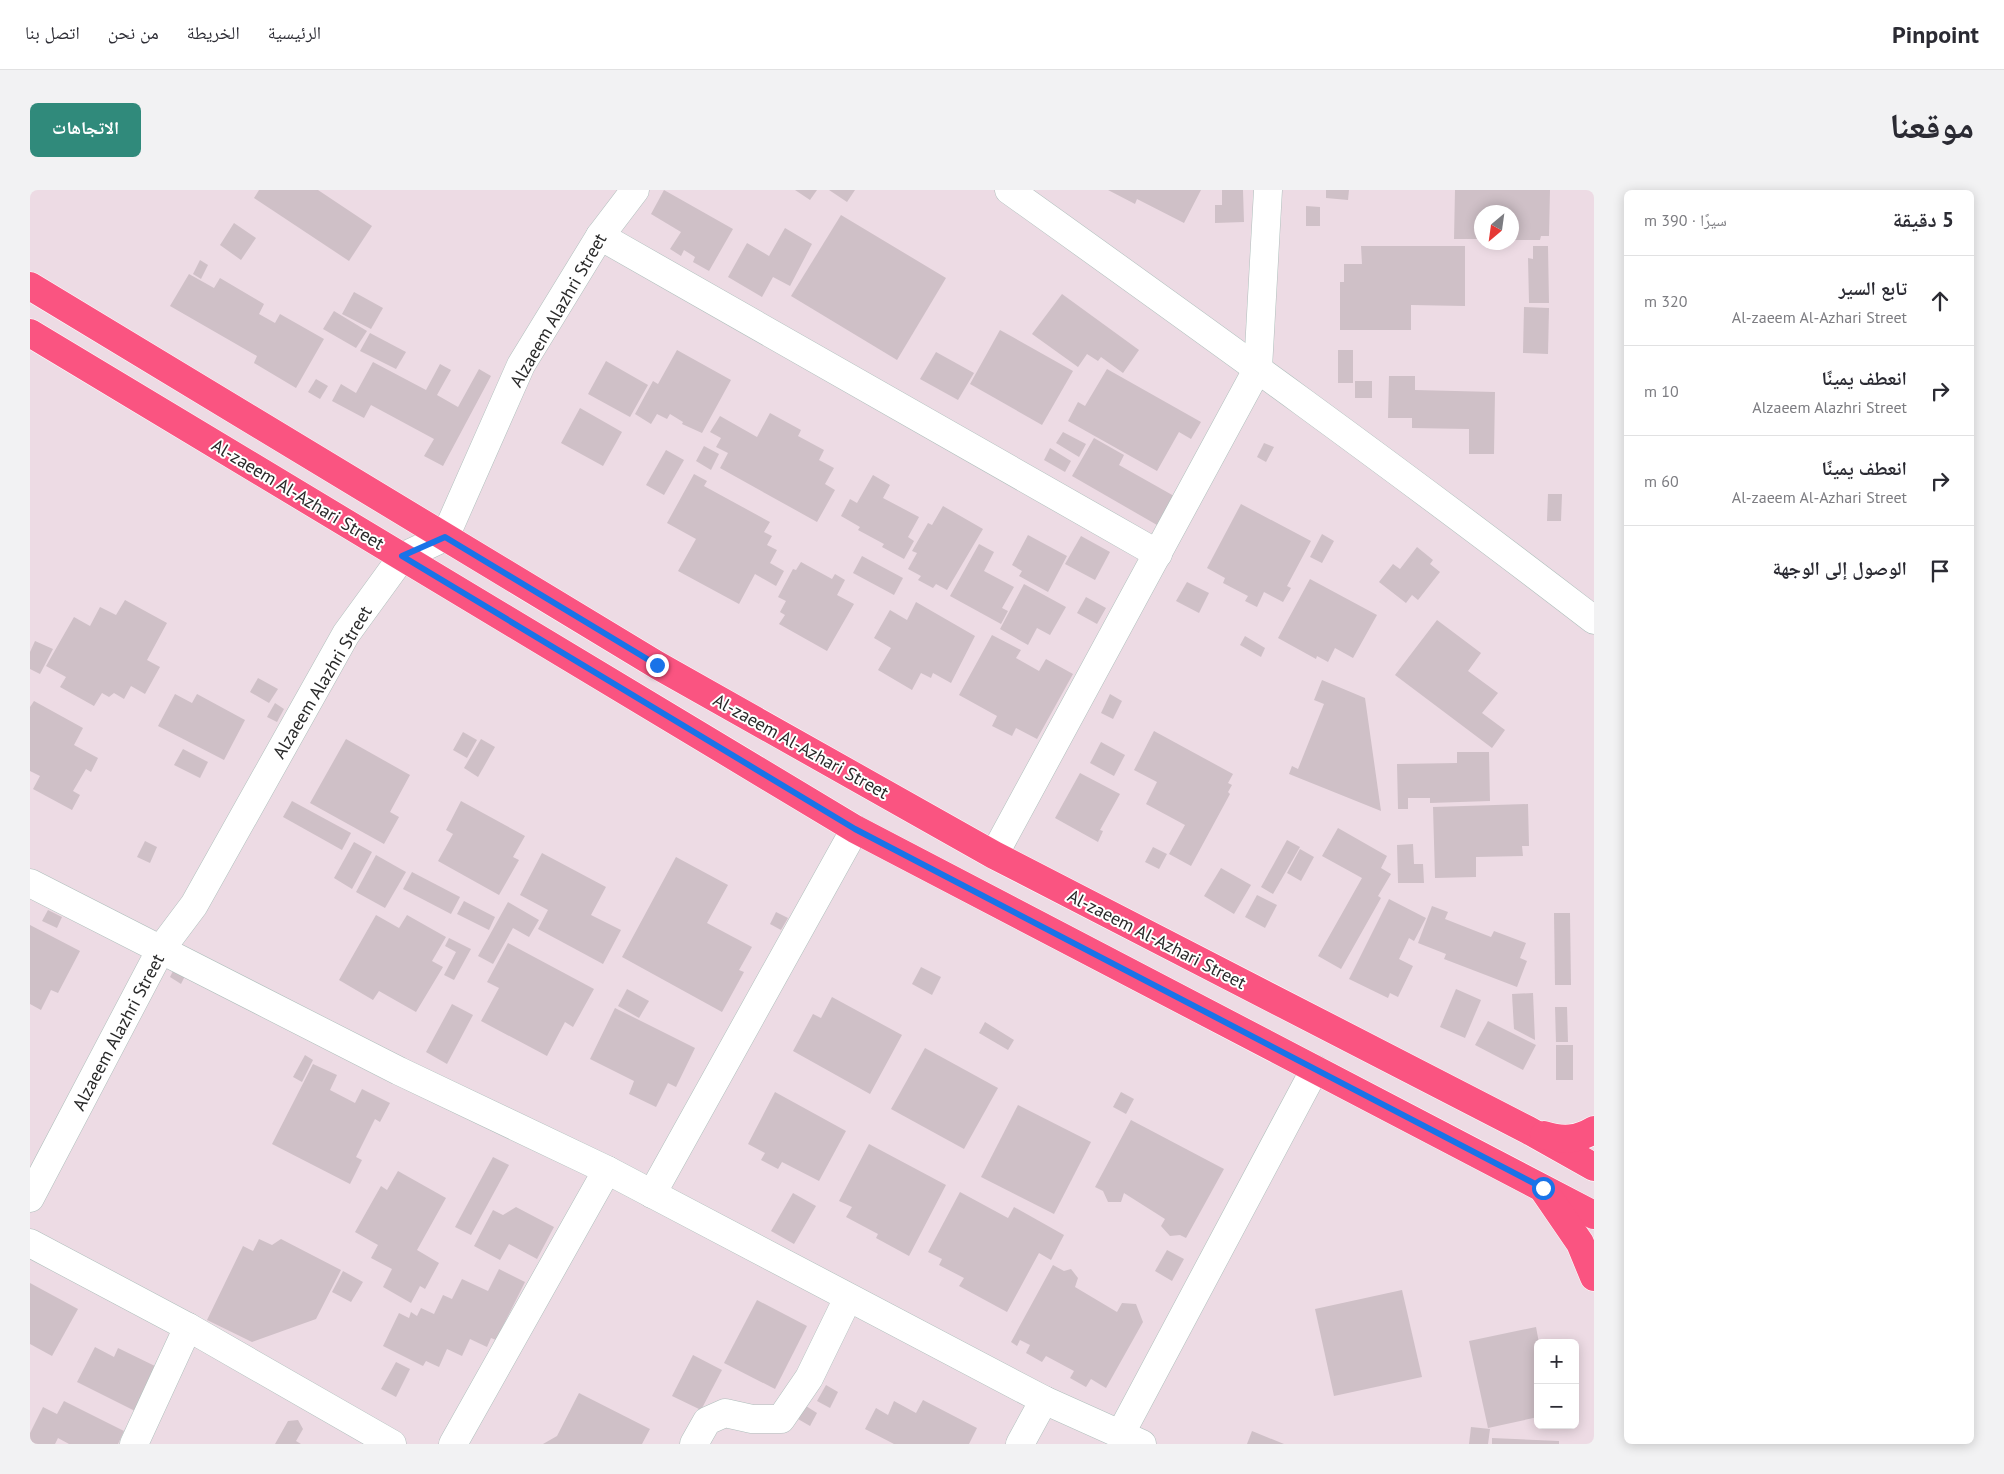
<!DOCTYPE html>
<html lang="ar">
<head>
<meta charset="utf-8">
<style>
  :root { --surface:#fff; --page:#f2f2f3; --text:#2b2b33; --muted:#7c7c81; --line:#e1e1e2; --accent:#308a7b }
  body { margin:0; font-family:"PT Sans","Noto Naskh Arabic",sans-serif; background:var(--page); color:var(--text); direction:rtl }
  .controls { position:absolute; right:15px; bottom:15px; display:grid; overflow:hidden; border-radius:8px; box-shadow:0 2px 12px #0003 }
  .controls button { width:45px; height:45px; display:grid; place-items:center; padding:0; border:0; border-bottom:1px solid var(--line); background:var(--surface); color:var(--text); font:25px sans-serif }
  .compass { position:absolute; left:1444px; top:15px; width:45px; height:45px; border-radius:50%; background:var(--surface); box-shadow:0 2px 12px #0003; rotate:209deg }
  .stop { position:absolute; width:15px; height:15px; margin:-11px; border:4px solid #1a73e8; border-radius:50%; background:#fff }
  .stop.end { background:#1a73e8; border-color:#fff; box-shadow:0 1px 5px #0008 }
  .list { margin:0; padding:0; list-style:none }
  h2 { display:flex; justify-content:space-between; align-items:center; height:65px; margin:0; padding:0 20px; font-size:21px }
  h2 small { font-size:16px; font-weight:400; color:var(--muted) }
  .list li { display:grid; grid-template-columns:32px 1fr auto; gap:15px; align-items:center; box-sizing:border-box; height:90px; padding:0 20px; border-top:1px solid var(--line) }
  .list b { display:block; font-size:19px; white-space:nowrap }
  .list p { margin:0; font-size:16px; white-space:nowrap; color:var(--muted) }
  .list em { font-size:16px; font-style:normal; color:var(--muted) }
  .icon { flex:none; width:28px; height:28px; fill:none; stroke:currentColor; stroke-width:2; stroke-linecap:round; stroke-linejoin:round }
  .map { position:relative; flex:none; width:1564px; height:1254px; overflow:hidden; direction:ltr; border-radius:8px }
  header { display:flex; align-items:center; gap:30px; box-sizing:border-box; height:70px; padding:0 25px; background:var(--surface); border-bottom:1px solid var(--line) }
  header strong { font-size:24px }
  nav { display:flex; gap:28px; margin-inline-start:auto; font-size:18px }
  .intro { display:flex; align-items:center; justify-content:space-between; box-sizing:border-box; height:120px; padding:0 30px }
  h1 { margin:0; font-size:35px }
  .button { padding:12px 22px; border-radius:8px; background:var(--accent); color:#fff; font-size:18px; font-weight:700 }
  main { display:flex; gap:30px; padding:0 30px }
  aside { flex:1; background:var(--surface); border-radius:8px; box-shadow:0 2px 12px #0003 }
  .map>svg:first-child { display:block }
  .building { fill:#cfc0c7 }
  .lines { fill:none; stroke-linecap:round; stroke-linejoin:round }
  .minor-casing { stroke:#afbfbc; stroke-width:29 }
  .primary-casing { stroke:#fff; stroke-width:29 }
  .minor { stroke:#fff; stroke-width:28 }
  .primary { stroke:#fa5481; stroke-width:28 }
  .route { stroke:#1a73e8; stroke-width:6 }
  .labels { text-anchor:middle; dominant-baseline:central; stroke-width:4; stroke-linejoin:round; paint-order:stroke }
  .street-label { font-size:18px; fill:#2a2a2a; stroke:#fff }
</style>
</head>
<body>
<header>
<strong>Pinpoint</strong>
<nav><a>الرئيسية</a><a>الخريطة</a><a>من نحن</a><a>اتصل بنا</a></nav>
</header>
<div class="intro"><h1>موقعنا</h1><a class="button">الاتجاهات</a></div>
<main>
<aside>
<h2>5 دقيقة<small>سيرًا · 390 m</small></h2>
<ul class="list">
<li><svg class="icon" aria-label="ahead" viewBox="0 0 24 24"><path d="M12 20V5M6 11l6-6 6 6"/></svg><div><b>تابع السير</b><p>Al-zaeem Al-Azhari Street</p></div><em>320 m</em></li>
<li><svg class="icon" aria-label="right" viewBox="0 0 24 24"><path d="M7 20v-9h11M14 6l5 5-5 5"/></svg><div><b>انعطف يمينًا</b><p>Alzaeem Alazhri Street</p></div><em>10 m</em></li>
<li><svg class="icon" aria-label="right" viewBox="0 0 24 24"><path d="M7 20v-9h11M14 6l5 5-5 5"/></svg><div><b>انعطف يمينًا</b><p>Al-zaeem Al-Azhari Street</p></div><em>60 m</em></li>
<li><svg class="icon" aria-label="arrive" viewBox="0 0 24 24"><path d="M6 21V4h12l-3 4 3 4H6"/></svg><div><b>الوصول إلى الوجهة</b></div></li>
</ul>
</aside>
<div class="map">
<svg width="1564" height="1254" viewBox="0 0 1564 1254">
  <rect width="100%" height="100%" fill="#eddbe4"/>
  <g class="building">
    <path d="M229 0H288L342 36 319 71 224 8Z"/>
    <path d="M634 0 703 39 679 81 663 72 665 67 654 60 651 66 640 59 651 42 621 24Z"/>
    <path d="M765 0H787L780 10Z"/>
    <path d="M799 0H825L817 12Z"/>
    <path d="M1078 0H1171L1154 33 1107 9 1105 14Z"/>
    <path d="M1192 0H1213L1214 32 1185 33V15H1192Z"/>
    <path d="M1296 0H1319L1318 10 1296 8Z"/>
    <path d="M1425 0H1520L1519 46H1511L1510 50H1482V22H1452V49H1424Z"/>
    <path d="M1276 16 1290 17V36H1276Z"/>
    <path d="M811 25 916 88 867 170 761 106Z"/>
    <path d="M204 33 226 48 211 70 190 55Z"/>
    <path d="M755 38 782 54 760 96 743 87 732 107 698 87 717 53 739 66Z"/>
    <path d="M1331 56H1435V116L1381 115V140H1310V92H1314V74H1332Z"/>
    <path d="M1503 56H1518L1519 113H1499L1498 68 1503 69Z"/>
    <path d="M170 70 178 75 171 89 163 84Z"/>
    <path d="M159 84 184 98 190 88 234 114 229 124 245 133 250 124 294 149 266 198 224 173 227 166 140 116Z"/>
    <path d="M324 102 353 118 341 139 312 124Z"/>
    <path d="M1032 104 1109 160 1093 183 1071 167 1068 171 1057 164 1048 177 1002 144Z"/>
    <path d="M1494 117 1519 118 1518 164 1493 163Z"/>
    <path d="M304 121 337 141 326 158 293 139Z"/>
    <path d="M970 140 1043 181 1012 235 940 194Z"/>
    <path d="M340 143 376 162 366 179 330 161Z"/>
    <path d="M647 160 701 190 672 243 652 234 653 232 640 224 637 229 627 224 621 234 605 224 623 191 628 194Z"/>
    <rect x="1308" y="160" width="15" height="33"/>
    <path d="M906 162 944 183 928 210 890 189Z"/>
    <path d="M576 171 618 195 600 227 558 204Z"/>
    <path d="M343 172 396 200 410 174 421 180 407 205 428 217 449 179 461 186 413 276 394 266 404 249 341 215 334 228 302 211 311 194 326 203Z"/>
    <path d="M1077 179 1171 232 1161 249 1149 242 1127 281 1038 231 1048 212 1055 216Z"/>
    <path d="M1359 186H1385V200L1465 202 1464 264H1439V239L1382 238V228H1358Z"/>
    <path d="M286 189 298 196 290 209 278 202Z"/>
    <rect x="1325" y="191" width="17" height="17"/>
    <path d="M550 218 592 242 573 276 531 253Z"/>
    <path d="M740 223 771 240 768 246 794 260 789 270 804 278 795 294 805 300 787 332 690 278 698 263 686 257 691 248 680 242 690 226 727 247Z"/>
    <path d="M1033 242 1056 254 1049 267 1026 253Z"/>
    <path d="M1064 248 1094 265 1089 275 1144 306 1127 335 1042 286Z"/>
    <path d="M1234 253 1244 257 1236 272 1227 267Z"/>
    <path d="M674 256 689 264 681 280 666 271Z"/>
    <path d="M1020 258 1041 271 1035 282 1014 270Z"/>
    <path d="M636 260 654 270 634 305 616 295Z"/>
    <path d="M664 284 677 291 674 296 740 332 734 342 742 346 737 355 747 360 740 373 754 381 746 396 725 384 709 414 648 381 666 349 637 333Z"/>
    <path d="M843 285 860 295 853 308 889 327 878 347 884 351 874 369 852 357 854 354 828 340 830 337 811 326 820 309 827 313Z"/>
    <path d="M1518 304H1532L1531 331H1517Z"/>
    <path d="M1211 314 1281 351 1257 396 1261 398 1253 412 1234 402 1227 417 1215 411 1218 406 1193 393 1195 388 1177 378Z"/>
    <path d="M913 316 953 339 917 400 906 394 903 398 888 390 891 386 878 379 887 363 882 361 898 333 902 335Z"/>
    <path d="M1292 344 1304 351 1292 373 1280 367Z"/>
    <path d="M998 345 1037 366 1018 402 989 386 992 381 982 375Z"/>
    <path d="M1051 346 1080 362 1065 390 1035 374Z"/>
    <path d="M949 354 964 362 954 381 984 397 972 418 978 421 971 434 920 406Z"/>
    <path d="M1387 357 1403 370 1400 374 1410 382 1388 410 1382 405 1376 413 1349 392 1363 374 1370 379Z"/>
    <path d="M832 366 873 388 864 405 823 383Z"/>
    <path d="M771 372 802 389 805 384 815 390 807 405 824 414 797 461 749 434 755 425 750 422 756 411 748 407 763 379 766 380Z"/>
    <path d="M1280 389 1347 425 1323 468 1305 458 1298 472 1287 466 1286 469 1248 448Z"/>
    <path d="M1157 392 1179 403 1169 423 1146 411Z"/>
    <path d="M994 394 1036 417 1020 445 1007 438 998 455 970 439Z"/>
    <path d="M1056 407 1076 418 1067 434 1047 423Z"/>
    <path d="M95 410 137 433 117 470 130 477 115 504 101 496 94 509 84 503 79 507 72 503 64 516 30 497 36 487 16 476 44 427 60 436 70 417 86 425Z"/>
    <path d="M886 412 945 446 921 493 903 483 901 488 891 483 882 500 848 480 861 458 844 448 860 420 877 430Z"/>
    <path d="M1407 430 1451 463 1438 481 1468 503 1452 523 1475 540 1462 558 1365 485Z"/>
    <path d="M962 445 991 460 986 468 1009 481 1016 469 1043 484 1007 549 986 538 982 546 962 536 967 526 929 505Z"/>
    <path d="M1215 446 1235 458 1231 467 1210 455Z"/>
    <path d="M5 451 23 459 10 484 0 479V462Z"/>
    <path d="M228 488 248 499 239 513 220 502Z"/>
    <path d="M1292 490 1335 508 1351 621 1259 584 1262 576 1268 579 1294 514 1284 510Z"/>
    <path d="M145 504 162 513 167 504 215 530 194 570 128 536Z"/>
    <path d="M1080 504 1092 511 1083 529 1071 523Z"/>
    <path d="M4 511 53 538 44 555 68 568 61 582 56 579 43 601 50 605 42 620 3 599 10 586 0 581V517Z"/>
    <path d="M245 513 254 519 247 532 237 527Z"/>
    <path d="M1124 541 1203 584 1198 593 1202 595 1198 602 1200 604 1161 676 1139 664 1155 635 1116 614 1127 592 1104 580Z"/>
    <path d="M433 542 447 550 437 568 423 560Z"/>
    <path d="M316 549 380 585 360 622 369 627 354 654 280 613Z"/>
    <path d="M451 549 465 557 448 587 434 578Z"/>
    <path d="M1071 552 1095 565 1084 586 1060 573Z"/>
    <path d="M153 559 178 572 170 588 144 575Z"/>
    <path d="M1427 562H1459L1460 611 1400 613V608H1378V619H1368L1367 574 1427 573Z"/>
    <path d="M1050 583 1090 604 1070 640 1073 641 1068 652 1025 628Z"/>
    <path d="M262 611 321 643 312 660 253 627Z"/>
    <path d="M431 611 495 646 483 667 489 670 469 705 408 671 423 644 416 640Z"/>
    <path d="M1498 614 1499 656H1492L1493 666 1446 667V687L1405 688 1403 617Z"/>
    <path d="M1308 638 1357 666 1351 678 1361 684 1348 706 1351 708 1311 779 1288 766 1332 688 1292 666Z"/>
    <path d="M1257 650 1270 657 1243 704 1231 697Z"/>
    <path d="M115 651 127 657 120 673 107 667Z"/>
    <path d="M324 652 342 662 322 699 304 688Z"/>
    <path d="M1383 654 1384 674H1393L1394 693H1368L1367 655Z"/>
    <path d="M1123 657 1137 664 1129 679 1115 672Z"/>
    <path d="M1270 659 1284 667 1271 691 1257 683Z"/>
    <path d="M512 663 576 697 561 725 591 740 573 774 508 739 518 720 490 705Z"/>
    <path d="M346 665 376 682 355 718 326 702Z"/>
    <path d="M646 667 698 695 677 733 722 757 709 780 714 782 692 822 592 767Z"/>
    <path d="M1191 678 1221 695 1204 724 1174 706Z"/>
    <path d="M382 682 430 707 421 724 373 699Z"/>
    <path d="M1227 705 1247 715 1235 738 1215 727Z"/>
    <path d="M1359 709 1396 728 1384 751 1379 748 1369 769 1383 776 1368 807 1360 803 1358 808 1319 789Z"/>
    <path d="M434 711 465 727 459 740 427 724Z"/>
    <path d="M478 712 509 730 499 747 483 738 463 774 448 766Z"/>
    <path d="M1402 716 1418 722 1415 729 1461 747 1464 741 1496 753 1490 768 1497 771 1487 797 1414 769 1416 764 1388 753Z"/>
    <path d="M18 720 32 727 27 738 12 731Z"/>
    <path d="M746 722 758 728 751 740 740 734Z"/>
    <path d="M1524 723H1540L1541 795H1525Z"/>
    <path d="M346 725 369 738 377 725 416 747 402 771 413 777 386 822 349 801 343 810 309 790Z"/>
    <path d="M0 735 50 761 28 803 21 800 11 820 0 814Z"/>
    <path d="M419 748 441 759 424 790 414 785 426 762 415 756Z"/>
    <path d="M478 753 564 799 543 837 535 832 517 866 451 831 469 798 457 792Z"/>
    <path d="M146 775 157 782 151 794 140 787Z"/>
    <path d="M891 777 911 787 902 805 882 794Z"/>
    <path d="M597 799 619 811 609 828 588 816Z"/>
    <path d="M1426 799 1451 810 1435 848 1410 837Z"/>
    <path d="M1503 803 1505 850 1484 839 1482 804Z"/>
    <path d="M802 807 872 845 840 904 763 861 783 824 791 828Z"/>
    <path d="M422 814 443 825 417 874 396 862Z"/>
    <path d="M1525 817H1537L1538 852H1526Z"/>
    <path d="M585 818 665 858 646 897 638 893 626 917 599 904 604 891 560 869Z"/>
    <path d="M1458 831 1506 855 1493 880 1445 855Z"/>
    <path d="M955 832 984 850 978 860 949 843Z"/>
    <rect x="1526" y="855" width="17" height="35"/>
    <path d="M895 858 968 898 934 959 861 919Z"/>
    <path d="M275 865 283 870 272 892 263 887Z"/>
    <path d="M283 874 307 885 300 900 325 913 332 899 360 913 350 932 345 929 326 967 332 970 320 994 242 954Z"/>
    <path d="M745 902 816 941 789 991 752 972 748 979 731 970 735 963 718 954Z"/>
    <path d="M1091 902 1104 909 1096 924 1083 917Z"/>
    <path d="M988 915 1061 952 1024 1024 951 987Z"/>
    <path d="M1101 930 1194 979 1156 1048 1150 1045 1140 1046 1131 1036 1135 1029 1094 1003 1091 1012H1078L1073 1001 1065 997Z"/>
    <path d="M839 954 916 995 879 1066 846 1048 848 1044 816 1027 822 1017 809 1011Z"/>
    <path d="M463 967 479 975 441 1045 425 1037Z"/>
    <path d="M368 981 416 1008 387 1060 409 1073 395 1099 390 1096 381 1113 353 1097 362 1079 341 1068 348 1055 325 1042 351 996 357 1000Z"/>
    <path d="M930 1002 978 1028 984 1017 1034 1045 1021 1070 1009 1063 977 1122 929 1096 934 1088 909 1075 912 1069 898 1062Z"/>
    <path d="M763 1003 786 1016 764 1054 741 1041Z"/>
    <path d="M486 1017 524 1037 507 1069 479 1054 470 1070 444 1056 463 1020 473 1025Z"/>
    <path d="M229 1049 242 1055 251 1049 311 1080 286 1129 222 1152 177 1130 213 1056 223 1061Z"/>
    <path d="M1137 1060 1154 1069 1142 1091 1125 1081Z"/>
    <path d="M1023 1075 1034 1081 1041 1079 1048 1088 1045 1097 1087 1122 1092 1113 1106 1114 1113 1132 1076 1198 1061 1189 1056 1197 1040 1188 1044 1181 1016 1166 1012 1172 996 1163 1000 1155 990 1150 987 1156 981 1152Z"/>
    <path d="M469 1079 495 1092 466 1150 461 1148 457 1157 440 1149 432 1166 417 1159 409 1177 396 1171 393 1176 353 1156 369 1123 379 1128 381 1122 387 1126 391 1118 404 1124 413 1105 422 1109 432 1089 458 1101Z"/>
    <path d="M313 1081 333 1092 321 1112 302 1102Z"/>
    <path d="M0 1093 48 1119 22 1166 0 1154Z"/>
    <path d="M1372 1100 1392 1187 1304 1206 1285 1119Z"/>
    <path d="M727 1110 777 1136 745 1199 694 1173Z"/>
    <path d="M1506 1137 1509 1153 1508 1227 1458 1238 1439 1151Z"/>
    <path d="M65 1157 84 1167 88 1158 127 1177 105 1221 47 1192Z"/>
    <path d="M663 1165 692 1180 671 1220 642 1206Z"/>
    <path d="M366 1172 380 1179 366 1207 351 1199Z"/>
    <path d="M796 1195 808 1202 800 1218 787 1211Z"/>
    <path d="M549 1203 620 1239 612 1254H513L527 1246Z"/>
    <path d="M893 1210 947 1238 939 1254H864L835 1239 846 1218 858 1225 864 1211 886 1223Z"/>
    <path d="M34 1211 94 1241 88 1254H39L28 1248 25 1254H0V1243L13 1217 27 1224Z"/>
    <path d="M776 1216 787 1223 780 1236 768 1229Z"/>
    <path d="M268 1230 273 1239 266 1251 271 1254H245L258 1231Z"/>
    <path d="M1441 1237 1460 1239 1458 1254H1439Z"/>
    <path d="M1222 1241 1254 1254H1217Z"/>
    <path d="M1462 1248 1529 1251V1254H1462Z"/>
  </g>
  <g class="lines">
    <g class="minor-casing">
      <g id="minor">
        <path d="M979 0C1176 141 1372 282 1564 430"/>
        <path d="M570 46 1128 364"/>
        <path d="M964 665 1228 178 1238 0"/>
        <path d="M0 693 369 881 577 980 1014 1210 1112 1254"/>
        <path d="M622 1004 825 639"/>
        <path d="M0 1008 131 759 164 715 316 444 372 367 415 347 491 175 570 46 605 0"/>
        <path d="M0 1053 158 1137 362 1254"/>
        <path d="M1090 1245 1285 879"/>
        <path d="M104 1254 158 1137"/>
        <path d="M423 1254 577 980"/>
        <path d="M664 1254 677 1231 695 1223 722 1229H751L779 1188 818 1108"/>
        <path d="M990 1254 1014 1210"/>
      </g>
    </g>
    <g class="primary-casing">
      <g id="primary">
        <path d="M0 96 627 475 964 665 1498 940 1564 977"/>
        <path d="M0 143 825 639 1564 1025"/>
        <path d="M1514 945C1533 951 1547 950 1564 940"/>
        <path d="M1515 1002 1550 1053 1564 1087"/>
      </g>
    </g>
    <use href="#minor" class="minor"/>
    <use href="#primary" class="primary"/>
  </g>
  <g class="lines">
    <path class="route" d="M627 475 415 347 372 366 825 639 1513 998"/>
  </g>
  <g class="labels">
    <g class="street-label">
      <text transform="translate(528 120) rotate(-60)">Alzaeem Alazhri Street</text>
      <text transform="translate(268 304) rotate(31)">Al-zaeem Al-Azhari Street</text>
      <text transform="translate(292 492) rotate(-59)">Alzaeem Alazhri Street</text>
      <text transform="translate(771 556) rotate(29)">Al-zaeem Al-Azhari Street</text>
      <text transform="translate(1127 749) rotate(27)">Al-zaeem Al-Azhari Street</text>
      <text transform="translate(88 842) rotate(-62)">Alzaeem Alazhri Street</text>
    </g>
  </g>
</svg>
<div class="controls">
<button>+</button>
<button>−</button>
</div>
<svg class="compass" viewBox="-18 -18 36 36"><path d="M0-13l5 13h-10z" fill="#e53935"/><path d="M0 13l5-13h-10z" fill="#7c7c81"/></svg>
<div class="stop" style="left:1513px;top:998px"></div>
<div class="stop end" style="left:627px;top:475px"></div>
</div>
</main>
</body>
</html>
